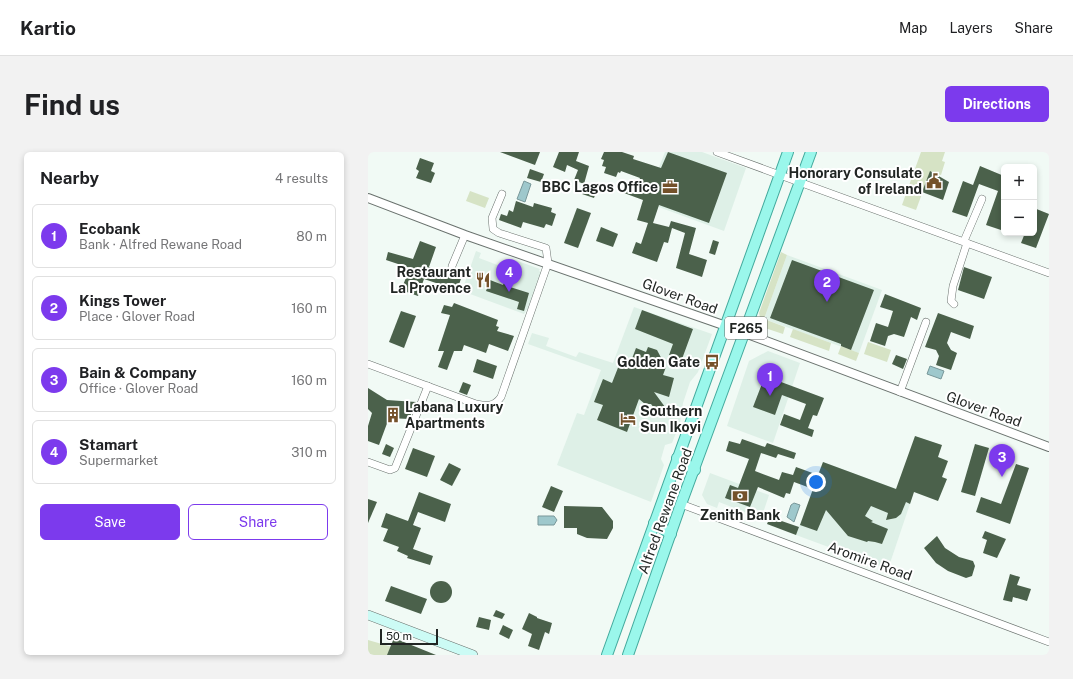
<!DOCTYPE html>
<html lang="en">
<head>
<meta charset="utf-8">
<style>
  :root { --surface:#fff; --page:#f2f2f2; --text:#202124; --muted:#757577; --line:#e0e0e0; --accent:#7c3aed }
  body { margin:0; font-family:"Public Sans",sans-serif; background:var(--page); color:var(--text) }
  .controls { position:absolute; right:12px; top:12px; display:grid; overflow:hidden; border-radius:6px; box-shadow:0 2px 6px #0003 }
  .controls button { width:36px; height:36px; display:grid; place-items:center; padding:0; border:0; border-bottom:1px solid var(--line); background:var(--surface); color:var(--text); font:20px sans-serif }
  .scale { position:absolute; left:12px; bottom:10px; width:58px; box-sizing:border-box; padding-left:4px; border:2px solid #212523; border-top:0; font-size:11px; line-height:14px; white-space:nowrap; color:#212523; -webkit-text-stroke:3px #fff; paint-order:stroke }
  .you { position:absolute; left:448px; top:330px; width:14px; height:14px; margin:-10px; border:3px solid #fff; border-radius:50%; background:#1a73e8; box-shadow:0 0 0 6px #1a73e833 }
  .badge { display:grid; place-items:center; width:26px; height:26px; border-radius:50%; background:var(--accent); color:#fff; font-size:13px; font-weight:700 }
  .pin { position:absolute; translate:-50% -33px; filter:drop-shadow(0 1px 2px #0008) }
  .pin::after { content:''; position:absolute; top:21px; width:14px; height:12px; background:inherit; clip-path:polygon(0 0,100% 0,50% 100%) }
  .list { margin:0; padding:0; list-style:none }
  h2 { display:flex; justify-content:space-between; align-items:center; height:52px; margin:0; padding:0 16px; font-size:17px }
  h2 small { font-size:13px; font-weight:400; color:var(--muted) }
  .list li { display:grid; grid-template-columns:26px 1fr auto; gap:12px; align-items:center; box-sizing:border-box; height:64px; margin:0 8px 8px; padding:0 8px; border:1px solid var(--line); border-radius:6px }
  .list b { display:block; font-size:15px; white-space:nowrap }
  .list p { margin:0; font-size:13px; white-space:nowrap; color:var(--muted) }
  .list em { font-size:13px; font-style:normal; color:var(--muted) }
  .actions { display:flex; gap:8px; padding:12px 16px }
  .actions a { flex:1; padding:9px 0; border:1px solid var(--accent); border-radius:6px; text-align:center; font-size:14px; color:var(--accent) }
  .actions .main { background:var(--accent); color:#fff }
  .map { position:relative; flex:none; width:681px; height:503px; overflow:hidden; border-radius:6px }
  header { display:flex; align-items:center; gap:24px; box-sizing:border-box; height:56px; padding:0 20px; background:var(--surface); border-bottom:1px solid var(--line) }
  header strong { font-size:19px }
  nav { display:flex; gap:22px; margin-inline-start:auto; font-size:14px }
  .intro { display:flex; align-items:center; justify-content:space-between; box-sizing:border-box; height:96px; padding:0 24px }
  h1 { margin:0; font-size:28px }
  .button { padding:10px 18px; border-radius:6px; background:var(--accent); color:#fff; font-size:14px; font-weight:700 }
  main { display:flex; gap:24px; padding:0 24px }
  aside { flex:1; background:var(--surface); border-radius:6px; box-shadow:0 2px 6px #0003 }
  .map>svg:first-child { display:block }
  .built { fill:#def0e7 }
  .green { fill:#d6e3c5 }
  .water { fill:#9ec8cc; stroke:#789799 }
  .building { fill:#4b614b }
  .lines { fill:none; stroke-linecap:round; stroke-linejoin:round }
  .minor-casing { stroke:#6a726e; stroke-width:8 }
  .tertiary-casing { stroke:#6a726e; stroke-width:10 }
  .secondary-casing { stroke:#6a726e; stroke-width:10 }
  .primary-casing { stroke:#43aa9d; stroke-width:12 }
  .minor { stroke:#fff; stroke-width:7 }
  .tertiary { stroke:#fff; stroke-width:8 }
  .secondary { stroke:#ccfbf5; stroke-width:9 }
  .primary { stroke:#9af7eb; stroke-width:10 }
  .labels { text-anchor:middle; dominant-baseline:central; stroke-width:4; stroke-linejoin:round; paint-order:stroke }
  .shield { fill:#fff; stroke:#646665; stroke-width:1 }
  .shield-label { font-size:13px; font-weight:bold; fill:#212523 }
  .poi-label { font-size:14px; font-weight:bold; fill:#212523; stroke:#fff; text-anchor:end }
  .street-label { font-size:14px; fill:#212523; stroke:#fff }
</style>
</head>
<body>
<header>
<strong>Kartio</strong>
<nav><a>Map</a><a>Layers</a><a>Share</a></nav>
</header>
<div class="intro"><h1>Find us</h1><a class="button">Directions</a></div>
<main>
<aside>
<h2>Nearby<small>4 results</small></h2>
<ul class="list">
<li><span class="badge">1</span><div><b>Ecobank</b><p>Bank · Alfred Rewane Road</p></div><em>80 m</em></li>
<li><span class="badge">2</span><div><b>Kings Tower</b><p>Place · Glover Road</p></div><em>160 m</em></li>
<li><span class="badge">3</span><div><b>Bain &amp; Company</b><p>Office · Glover Road</p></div><em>160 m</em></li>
<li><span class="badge">4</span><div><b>Stamart</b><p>Supermarket</p></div><em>310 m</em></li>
</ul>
<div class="actions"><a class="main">Save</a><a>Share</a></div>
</aside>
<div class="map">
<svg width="681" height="503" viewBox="0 0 681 503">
  <rect width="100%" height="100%" fill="#f1faf5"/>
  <g class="built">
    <path d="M297 0H334L378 16 356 79 277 50Z"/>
    <path d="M108 99 113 101 111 106 140 117 144 107 172 117 171 119 175 121 161 157H159L156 162 94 139Z"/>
    <path d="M419 103 514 138 491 201 396 167Z"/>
    <path d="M266 155 344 182 330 220 322 230 315 251 312 271 304 291 297 293 293 307 296 313 283 350 189 313 209 261 216 263 233 218 160 192 164 181 181 186 178 194 208 205 211 200 245 211Z"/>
    <path d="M400 199 432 211 405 291 359 274 381 209Z"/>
    <path d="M455 310 545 343 520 417 428 383Z"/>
    <path d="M342 321 401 343 392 370 378 365 379 361 351 350 349 356 339 352 334 343Z"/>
  </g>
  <g class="green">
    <path d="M553 0H577L574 9 577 10 573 23 562 20 548 58 534 53Z"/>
    <path d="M102 39 121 46 117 56 98 49Z"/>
    <path d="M413 100 419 103 396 167 417 175 415 182 394 175 391 161Z"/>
    <path d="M425 177 463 191 461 199 422 185Z"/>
    <path d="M500 190 523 198 519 210 496 202Z"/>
    <path d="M473 194 491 201 488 209 470 202Z"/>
    <path d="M0 488 52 503H0Z"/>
  </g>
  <g class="water">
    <path d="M156 29 163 32 157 50 149 47Z"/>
    <path d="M562 214 576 219 573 227 559 222Z"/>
    <path d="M426 351 432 353 426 370 419 365 423 353Z"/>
    <path d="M170 364H186L189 368 186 373H170Z"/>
  </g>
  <g class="building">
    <path d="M132 0H172L167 13Z"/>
    <path d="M191 0H211L208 9 221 14 216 32 206 28 210 18 199 13 197 20 185 15Z"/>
    <path d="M236 0H254L266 4 265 7 293 16 300 0 359 21 341 71 291 53 285 71 301 75 303 69 328 76 321 102 339 108 334 125 308 116 317 81 304 76 300 91 296 90 289 110 264 101 268 90 273 92 280 71 269 68 275 48 256 41 258 35 267 38 272 26 253 19 252 21 250 20 248 25 236 21 238 15 234 14 236 8 233 7Z"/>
    <path d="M52 6 66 11 63 19 67 21 63 31 48 26 51 19 48 17Z"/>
    <path d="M612 14 636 24V71L633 78 618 73 630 39 611 32 599 65 584 60 595 29 605 33Z"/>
    <path d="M162 17 176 22 173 30 159 26Z"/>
    <path d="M562 19 581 30 575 48 554 40Z"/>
    <path d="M217 33 229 37 226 46 214 42Z"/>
    <path d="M148 49 165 55 166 51 184 56 183 60 188 62 184 74 178 72 176 76 155 70 153 76 131 68 133 62 139 64 141 58 145 60Z"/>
    <path d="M209 56 223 61 210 96 196 91Z"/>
    <path d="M666 56 681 62 668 96 653 91 657 81H666Z"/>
    <path d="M233 75 250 82 245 95 228 89Z"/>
    <path d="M345 88 351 90 347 103 341 101Z"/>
    <path d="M52 89 68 95 61 115 87 124 88 122 94 124 89 138 56 127 50 144 33 138 42 116 18 108 20 100 45 107Z"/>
    <path d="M424 108 506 138 483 198 473 194V192L402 166Z"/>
    <path d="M596 115 624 125 616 147 590 138Z"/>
    <path d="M141 117 148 119 142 135 161 141 156 159 149 157 151 150 118 139 122 128 135 133Z"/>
    <path d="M517 142 553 156 549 168 543 165 536 185 526 182 520 184 517 194 502 189 508 171 520 175 525 159 512 155Z"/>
    <path d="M86 151 130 168 128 174 131 175 129 179 146 184 140 199 121 192 118 201 96 193 94 199H86L79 218 70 215 76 199H70L82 163 73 161 76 153 84 155Z"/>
    <path d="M274 158 325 177 314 207 301 203 305 192 267 177Z"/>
    <path d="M33 159 48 164 36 196 21 190Z"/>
    <path d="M570 161 606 174 602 187 583 180 579 191 583 198 589 201 583 218 568 213 571 204 568 198 557 195Z"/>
    <path d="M280 195 289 198 298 215 295 223 306 226 301 245 286 240 297 255 289 260 283 252H277L271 247 259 280 229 268 235 253 226 250 235 227 244 231 253 208 262 212 268 196 278 200Z"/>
    <path d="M528 203 539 207 535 217 524 212Z"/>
    <path d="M109 207 129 214 125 227 105 220Z"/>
    <path d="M397 224 456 246 449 264 445 263 440 276 446 278 444 285 412 273 416 262 432 268 438 252 414 243 407 263 385 255Z"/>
    <path d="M95 230 103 233 99 243 91 240Z"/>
    <path d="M0 236 19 248 48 250 41 267 21 266 11 293 0 289V274L4 261 0 257Z"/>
    <path d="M547 284 574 293 570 305 580 309 574 325 579 327 570 349 546 340 542 352 538 350 533 362 528 366 518 368 520 361 503 354 497 364 505 369 503 370 520 377 514 392 507 390 500 389 499 390 480 384 458 358 449 379 432 373 445 337 426 330 422 342 418 341 416 346 390 335 382 355 357 346 362 333 370 336 381 307 358 299 361 289 372 292 374 287 397 295 399 291 428 301 426 307 410 302 408 306 393 301 387 319 411 328 414 320 425 323 428 315 450 323 455 310 528 337Z"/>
    <path d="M18 292 26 296 22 305 14 302Z"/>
    <path d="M607 292 621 296 607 344 593 340Z"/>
    <path d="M45 296 67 304 59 325 37 317Z"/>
    <path d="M81 311 93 317 84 334 72 328Z"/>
    <path d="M648 312 661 316 642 372 608 360 613 345 633 352Z"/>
    <path d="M183 334 195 339 186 360 174 355Z"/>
    <path d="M51 340 83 352 77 370 50 360 45 373 53 376 45 397 65 404 62 413 39 406 40 404 29 399 31 395 15 389 20 377 13 375 18 361 40 369Z"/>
    <path d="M0 347 9 350 0 371Z"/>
    <path d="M196 354 234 355 245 369V376L239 387 219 386 209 382V376H196Z"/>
    <path d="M402 365 431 375 428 383 399 372Z"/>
    <path d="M617 379 638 387 629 406 615 401 619 388 614 386Z"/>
    <path d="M569 384 577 396 591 405 605 409 607 414 604 424 598 426 580 419 568 411 556 396Z"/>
    <path d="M642 422 652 425 649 433 663 437 659 449 645 445 644 450 635 448Z"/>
    <circle cx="73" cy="440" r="11"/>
    <path d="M23 434 59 447 53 462 17 449Z"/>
    <path d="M128 458 137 462 134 467 125 464Z"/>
    <path d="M161 461 169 465V466L184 471 181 482 177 480 171 498 160 494 164 482 154 477Z"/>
    <path d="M111 465 123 468 121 478 108 475Z"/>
    <path d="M135 473 145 478 141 487 131 482Z"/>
    <path d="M26 486 68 503H19Z"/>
  </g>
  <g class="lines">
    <g class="minor-casing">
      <g id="minor">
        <path d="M349 0 681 121"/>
        <path d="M596 89 614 47"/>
        <path d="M84 114 97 83"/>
        <path d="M586 152 583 149 585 134 599 91"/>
        <path d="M0 212 108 252C119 254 126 255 133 245L180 111 178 96 131 81 125 77 124 66 134 42"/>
        <path d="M532 240 558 170"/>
        <path d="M0 310 22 318 27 316 60 234"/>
        <path d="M313 352 681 490"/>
      </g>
    </g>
    <g class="tertiary-casing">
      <path id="tertiary" d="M0 46 97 83 358 174 681 295"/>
    </g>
    <g class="secondary-casing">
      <path id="secondary" d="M0 463 105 503"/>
    </g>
    <g class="primary-casing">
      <g id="primary">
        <path d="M309 306 327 318"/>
        <path d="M286 371 303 382"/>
        <path d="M239 503 420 0"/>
        <path d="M260 503 313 352 443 0"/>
      </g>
    </g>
    <use href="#minor" class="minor"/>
    <use href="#tertiary" class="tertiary"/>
    <use href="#secondary" class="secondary"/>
    <use href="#primary" class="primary"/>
  </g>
  <defs>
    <g id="civic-bare" transform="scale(1.2)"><path d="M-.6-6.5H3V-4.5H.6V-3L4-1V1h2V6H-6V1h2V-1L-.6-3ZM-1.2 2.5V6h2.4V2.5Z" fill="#74512a" stroke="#fff" stroke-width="2.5" paint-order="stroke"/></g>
    <g id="office-bare" transform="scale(1.2)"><path d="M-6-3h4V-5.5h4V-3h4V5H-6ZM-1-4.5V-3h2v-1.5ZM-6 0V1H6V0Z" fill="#74512a" stroke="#fff" stroke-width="2.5" paint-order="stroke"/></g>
    <g id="restaurant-bare" transform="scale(1.2)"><path d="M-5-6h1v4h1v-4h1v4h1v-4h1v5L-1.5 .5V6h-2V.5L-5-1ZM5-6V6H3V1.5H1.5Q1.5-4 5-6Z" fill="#74512a" stroke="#fff" stroke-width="2.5" paint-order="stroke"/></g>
    <g id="bus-bare" transform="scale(1.2)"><path d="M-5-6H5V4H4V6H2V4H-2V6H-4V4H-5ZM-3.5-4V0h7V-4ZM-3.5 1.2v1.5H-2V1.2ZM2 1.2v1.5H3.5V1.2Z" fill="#74512a" stroke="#fff" stroke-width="2.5" paint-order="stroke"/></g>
    <g id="building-bare" transform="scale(1.2)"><path d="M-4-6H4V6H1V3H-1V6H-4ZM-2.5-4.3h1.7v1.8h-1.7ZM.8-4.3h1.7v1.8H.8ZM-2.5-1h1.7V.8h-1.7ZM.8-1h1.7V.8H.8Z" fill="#74512a" stroke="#fff" stroke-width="2.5" paint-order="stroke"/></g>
    <g id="hotel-bare" transform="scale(1.2)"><path d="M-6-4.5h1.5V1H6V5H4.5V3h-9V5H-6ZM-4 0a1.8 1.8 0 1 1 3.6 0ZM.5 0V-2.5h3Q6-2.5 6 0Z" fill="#74512a" stroke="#fff" stroke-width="2.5" paint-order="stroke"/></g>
    <g id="bank-bare" transform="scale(1.2)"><path d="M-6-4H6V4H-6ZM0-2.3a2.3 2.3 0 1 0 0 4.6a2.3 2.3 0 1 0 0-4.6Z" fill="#74512a" stroke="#fff" stroke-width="2.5" paint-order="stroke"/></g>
  </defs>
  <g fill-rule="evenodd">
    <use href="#civic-bare" x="566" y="29"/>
    <use href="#office-bare" x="302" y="35"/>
    <use href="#restaurant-bare" x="115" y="128"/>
    <use href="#bus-bare" x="344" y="210"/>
    <use href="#building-bare" x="25" y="263"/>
    <use href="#hotel-bare" x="260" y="267"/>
    <use href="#bank-bare" x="372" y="344"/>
  </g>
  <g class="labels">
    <rect class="shield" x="357" y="165" width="42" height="22" rx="3"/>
    <g class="shield-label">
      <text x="378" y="176">F265</text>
    </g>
    <g class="poi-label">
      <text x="554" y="21">Honorary Consulate<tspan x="554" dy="16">of Ireland</tspan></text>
      <text x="290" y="35">BBC Lagos Office</text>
      <text x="103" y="120">Restaurant<tspan x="103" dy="16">La Provence</tspan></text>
      <text x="332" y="210">Golden Gate</text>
      <text x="37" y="255" text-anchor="start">Labana Luxury<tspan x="37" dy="16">Apartments</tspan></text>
      <text x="272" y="259" text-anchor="start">Southern<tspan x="272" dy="16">Sun Ikoyi</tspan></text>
      <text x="372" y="363" text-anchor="middle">Zenith Bank</text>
    </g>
    <g class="street-label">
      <text transform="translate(312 144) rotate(20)">Glover Road</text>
      <text transform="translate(616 257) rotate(20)">Glover Road</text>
      <text transform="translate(297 359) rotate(-70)">Alfred Rewane Road</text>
      <text transform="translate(502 409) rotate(20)">Aromire Road</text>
    </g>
  </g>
</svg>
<div class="controls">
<button>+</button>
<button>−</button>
</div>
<div class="scale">50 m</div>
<div class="you"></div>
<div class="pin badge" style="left:402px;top:244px">1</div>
<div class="pin badge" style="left:459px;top:150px">2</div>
<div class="pin badge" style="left:634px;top:325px">3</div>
<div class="pin badge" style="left:141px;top:140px">4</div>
</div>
</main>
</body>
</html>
